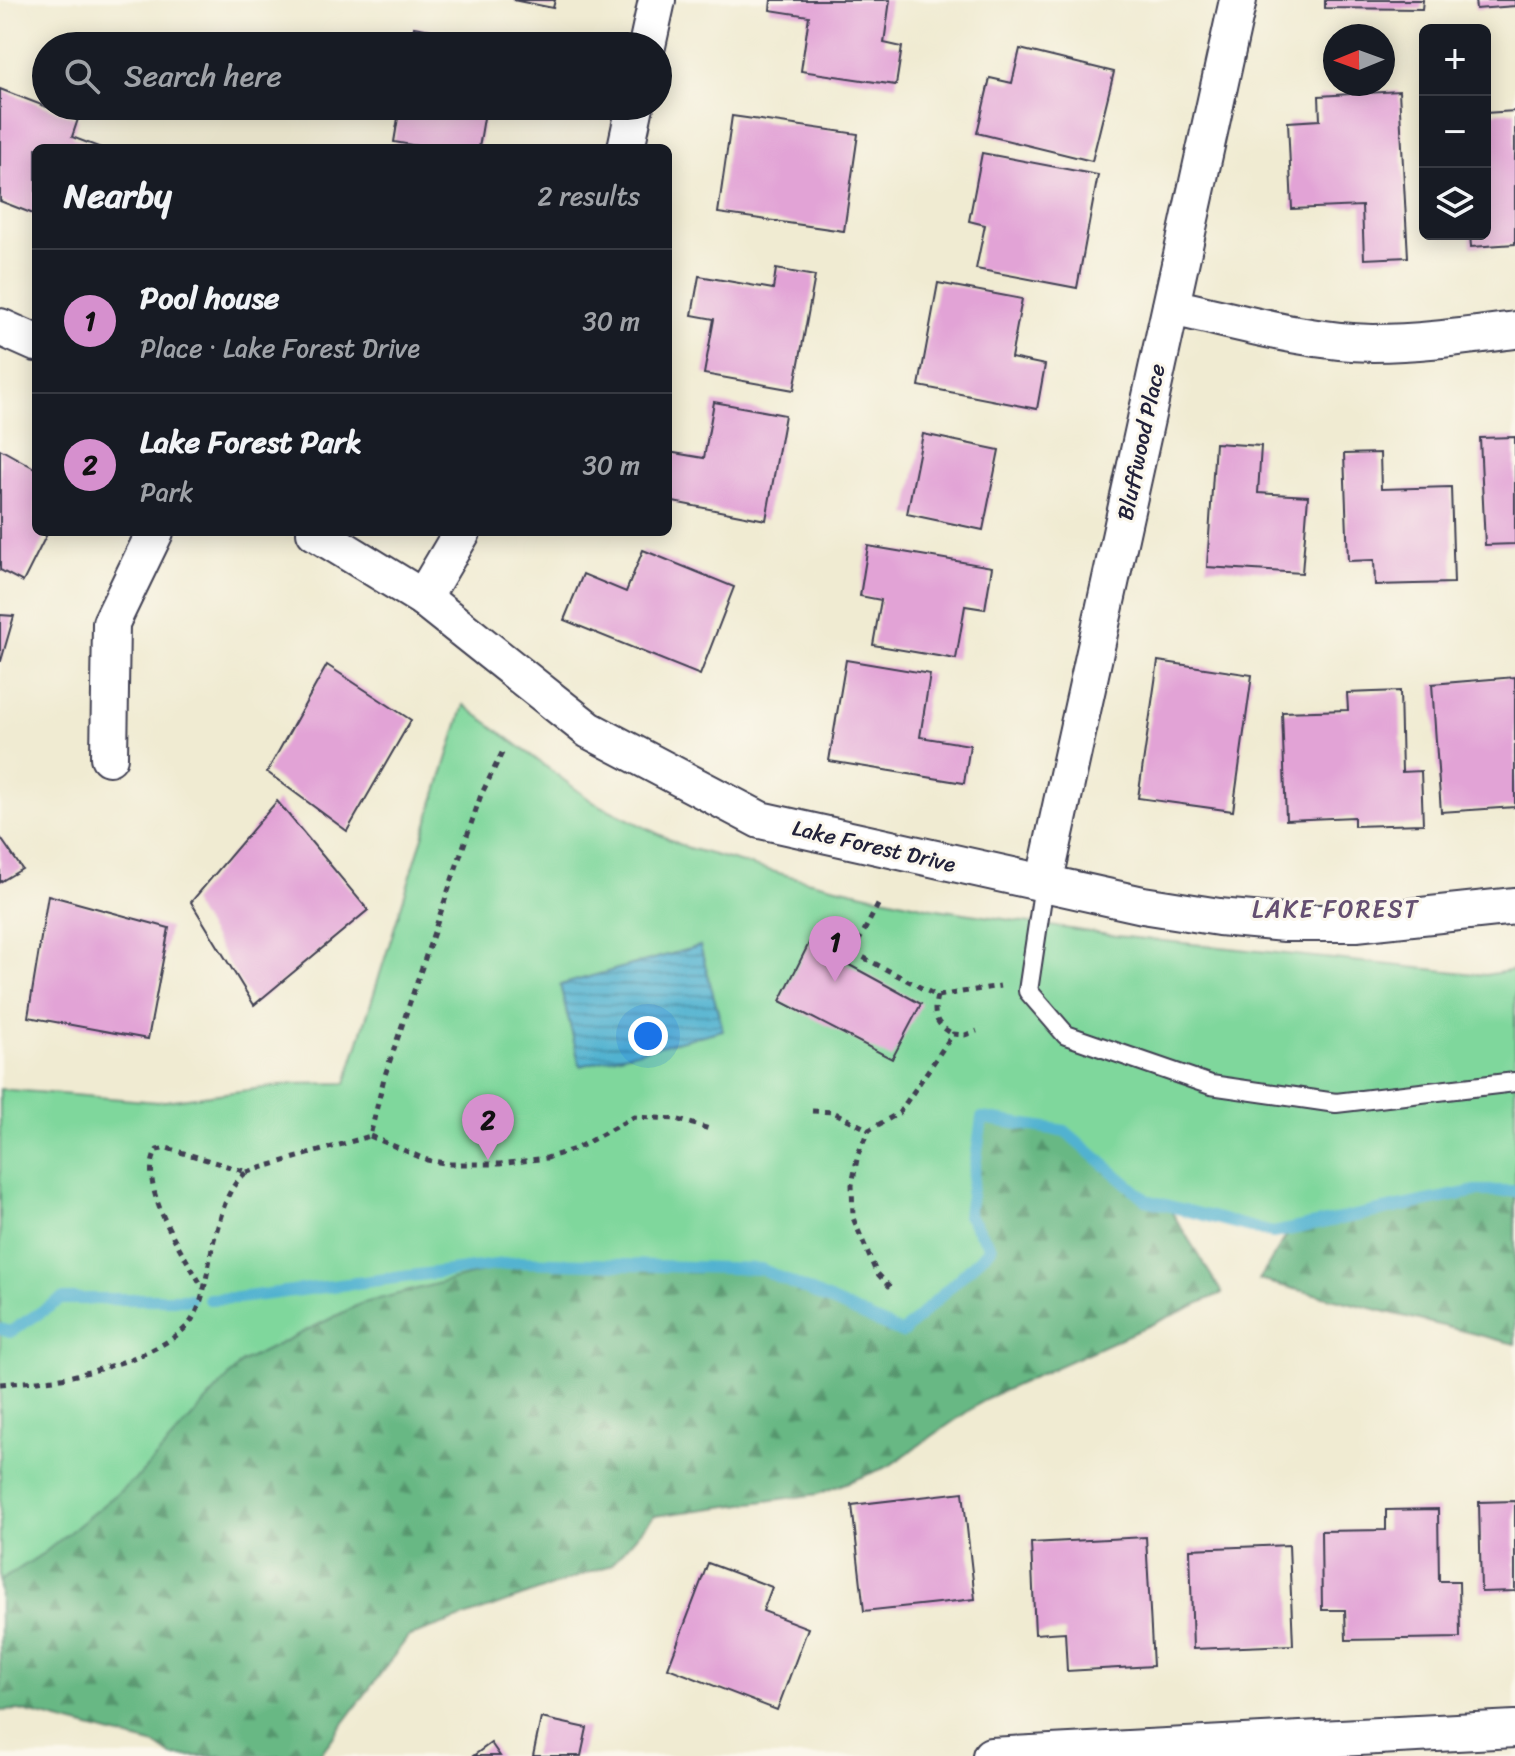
<!DOCTYPE html>
<html lang="en">
<head>
<meta charset="utf-8">
<style>
  :root { --surface:#171b24; --page:#242831; --text:#f1f3f6; --muted:#9ea1a6; --line:#363941; --accent:#d690ce }
  body { margin:0; font-family:Sriracha,sans-serif; background:var(--page); color:var(--text) }
  .controls { position:absolute; right:24px; top:24px; display:grid; overflow:hidden; border-radius:12px; box-shadow:0 4px 20px #0003 }
  .controls button { width:72px; height:72px; display:grid; place-items:center; padding:0; border:0; border-bottom:2px solid var(--line); background:var(--surface); color:var(--text); font:40px sans-serif }
  .compass { position:absolute; left:1323px; top:24px; width:72px; height:72px; border-radius:50%; background:var(--surface); box-shadow:0 4px 20px #0003; rotate:269deg }
  .you { position:absolute; left:648px; top:1036px; width:28px; height:28px; margin:-20px; border:6px solid #fff; border-radius:50%; background:#1a73e8; box-shadow:0 0 0 12px #1a73e833 }
  .badge { display:grid; place-items:center; width:52px; height:52px; border-radius:50%; background:var(--accent); color:#111; font-size:26px; font-weight:700 }
  .pin { position:absolute; translate:-50% -66px; filter:drop-shadow(0 2px 4px #0008) }
  .pin::after { content:''; position:absolute; top:42px; width:28px; height:24px; background:inherit; clip-path:polygon(0 0,100% 0,50% 100%) }
  .list { margin:0; padding:0; list-style:none }
  h2 { display:flex; justify-content:space-between; align-items:center; height:104px; margin:0; padding:0 32px; font-size:34px }
  h2 small { font-size:26px; font-weight:400; color:var(--muted) }
  .list li { display:grid; grid-template-columns:52px 1fr auto; gap:24px; align-items:center; box-sizing:border-box; height:144px; padding:0 32px; border-top:2px solid var(--line) }
  .list b { display:block; font-size:30px; white-space:nowrap }
  .list p { margin:0; font-size:26px; white-space:nowrap; color:var(--muted) }
  .list em { font-size:26px; font-style:normal; color:var(--muted) }
  .icon { flex:none; width:44px; height:44px; fill:none; stroke:currentColor; stroke-width:2; stroke-linecap:round; stroke-linejoin:round }
  .map { position:relative; flex:none; width:1515px; height:1756px; overflow:hidden }
  .search { position:absolute; background:var(--surface); box-shadow:0 4px 20px #0003; left:32px; top:32px; width:640px; height:88px; display:flex; align-items:center; gap:20px; box-sizing:border-box; padding:0 28px; border-radius:44px; color:var(--muted); font-size:30px }
  .panel { position:absolute; background:var(--surface); box-shadow:0 4px 20px #0003; left:32px; top:144px; width:640px; height:392px; border-radius:12px }
  .map>svg:first-child { display:block }
  .forest { fill:url(#forest-firs); stroke:#446d60; stroke-width:2 }
  .park { fill:#7fd79c; stroke:#507c6c; stroke-width:2 }
  .water { fill:url(#water-rules); stroke:#3a6a86; stroke-width:2 }
  .lines { fill:none; stroke-linecap:round; stroke-linejoin:round }
  .stream { stroke:#51b2d0; stroke-width:12 }
  .building { fill:#e2a3d6 }
  .lane-casing { stroke:#414052; stroke-width:22 }
  .street-casing { stroke:#414052; stroke-width:40 }
  .path { stroke:#414052; stroke-width:5; stroke-dasharray:6 6; stroke-linecap:butt }
  .lane { stroke:#fff; stroke-width:18 }
  .street { stroke:#fff; stroke-width:36 }
  .labels { text-anchor:middle; dominant-baseline:central; stroke-width:6; stroke-linejoin:round; paint-order:stroke }
  .street-label { font-size:22px; fill:#22223b; stroke:#fbf7ec }
  .neighbourhood-label { font-size:24px; letter-spacing:2px; fill:#654f71; stroke:#fbf7ec }
</style>
</head>
<body>
<div class="map">
<svg width="1515" height="1756" viewBox="0 0 1515 1756">
  <defs>
    <pattern id="forest-firs" width="22" height="20" patternUnits="userSpaceOnUse" patternTransform="scale(2)"><rect width="22" height="20" fill="#67b884"/><path d="M5 1l3.5 6h-7zM16 11l3.5 6h-7z" fill="#54956d"/></pattern>
    <pattern id="water-rules" width="6" height="5" patternUnits="userSpaceOnUse" patternTransform="scale(2)"><rect width="6" height="5" fill="#51b2d0"/><path d="M0 2.5h6" fill="none" stroke="#4390aa"/></pattern>
  </defs>
  <rect width="100%" height="100%" fill="#fbf7ec"/>
  <filter id="ink" filterUnits="userSpaceOnUse"><feTurbulence type="fractalNoise" baseFrequency=".0125" numOctaves="2"/><feDisplacementMap in="SourceGraphic" scale="16" xChannelSelector="R" yChannelSelector="G"/><feConvolveMatrix kernelMatrix="1 2 1 2 8 2 1 2 1" color-interpolation-filters="sRGB"/></filter>
  <filter id="wash" filterUnits="userSpaceOnUse"><feTurbulence type="fractalNoise" baseFrequency=".006" numOctaves="4" result="noise"/><feDisplacementMap in="SourceGraphic" scale="32" xChannelSelector="R" yChannelSelector="G"/><feGaussianBlur stdDeviation="1.8" result="paint"/><feColorMatrix in="noise" values="0 0 0 0 0 0 0 0 0 0 0 0 0 0 0 0 0 1.4 0 .05"/><feComposite in="paint" operator="in"/></filter>
  <g filter="url(#wash)">
    <rect width="100%" height="100%" fill="#f0ebd2"/>
    <g class="forest">
      <path d="M787 1106 1140 1128 1158 1190 1222 1293 987 1398 889 1466 818 1494 654 1516 611 1565 408 1637 319 1756H172L156 1745 19 1710 0 1711V1581L45 1552 242 1362 360 1304Z"/>
      <path d="M1515 1148V1344L1259 1280 1311 1196Z"/>
    </g>
    <path class="park" d="M464 705 593 802 685 847 797 878 931 908 1116 936 1485 975 1515 970V1191H1476L1273 1233 1146 1200 1065 1131 982 1118 968 1215 991 1248 902 1333 761 1269 520 1262 360 1304 242 1362 140 1475 45 1552 0 1581V1089L158 1102 293 1084 346 1083Z"/>
    <path class="water" d="M700 946 723 1030 580 1066 560 985Z"/>
    <g class="lines">
      <g class="stream">
        <path d="M209 1299 238 1298 520 1262 761 1269 902 1333 991 1248 968 1215 982 1118 1065 1131 1146 1200 1273 1233 1476 1191H1515"/>
        <path d="M0 1329 10 1332 61 1299H190"/>
      </g>
    </g>
    <g id="blocks">
      <g class="building">
        <path d="M513 0H555L553 8Z"/>
        <path d="M771 0H890L884 43 902 47 896 85 801 71 809 16 770 10Z"/>
        <path d="M1325 0H1423L1422 9 1325 8Z"/>
        <path d="M1475 0H1515V6L1476 9Z"/>
        <path d="M414 27 511 44V46H411Z"/>
        <path d="M1020 49 1114 72 1092 161 977 133 990 78 1012 83Z"/>
        <path d="M0 89 78 119 72 137 101 148H36V215L0 201Z"/>
        <path d="M1399 91 1408 257 1364 259 1362 206 1292 209 1288 122 1320 120 1319 96Z"/>
        <path d="M400 106H486L479 148H429L394 142Z"/>
        <path d="M1515 111V244L1471 247 1470 234H1485V113Z"/>
        <path d="M732 116 858 134 844 231 718 213Z"/>
        <path d="M982 153 1098 175 1077 288 976 269 985 225 969 221Z"/>
        <path d="M776 269 815 276 794 390 704 374 714 319 692 315 699 276 773 289Z"/>
        <path d="M938 283 1022 299 1011 358 1045 365 1037 409 919 386Z"/>
        <path d="M714 402 785 415 766 520 668 501V452L704 458Z"/>
        <path d="M923 434 999 450 983 530 907 514Z"/>
        <path d="M1515 437V544L1485 545 1480 438Z"/>
        <path d="M1215 443 1261 446 1258 493 1308 496 1302 573 1207 567Z"/>
        <path d="M0 449 36 469V532H48L23 582 0 570Z"/>
        <path d="M1380 453 1381 489 1451 487 1454 583 1375 585 1374 560 1348 561 1344 454Z"/>
        <path d="M868 546 992 567 985 609 965 606 956 659 873 645 881 600 860 596Z"/>
        <path d="M643 550 734 587 700 675 564 620 583 574 626 592Z"/>
        <path d="M0 615 14 616 1 661H0Z"/>
        <path d="M846 660 930 674 920 737 970 745 964 783 829 761Z"/>
        <path d="M1158 661 1252 675 1233 811 1138 798Z"/>
        <path d="M327 665 411 720 347 831 267 772Z"/>
        <path d="M1515 677V807L1441 812 1432 684Z"/>
        <path d="M1400 691 1402 772 1421 771 1423 824 1354 826V817L1286 820 1282 712 1348 710 1347 693Z"/>
        <path d="M277 801 368 910 254 1005 191 902Z"/>
        <path d="M0 837 22 869 0 882Z"/>
        <path d="M48 895 169 928 148 1039 28 1017Z"/>
        <path d="M809 943 921 1004 892 1059 780 1001Z"/>
        <path d="M963 1492 975 1599 864 1611 852 1505Z"/>
        <path d="M1515 1501V1591L1481 1592 1479 1502Z"/>
        <path d="M1438 1509 1439 1581H1459L1460 1638 1346 1640 1345 1610H1322L1321 1531 1386 1530V1510Z"/>
        <path d="M1146 1537 1153 1666 1067 1671 1065 1632 1035 1634 1031 1543Z"/>
        <path d="M1289 1545 1293 1645 1193 1649 1190 1549Z"/>
        <path d="M708 1563 772 1587 763 1611 808 1628 777 1710 668 1668Z"/>
        <path d="M541 1718 587 1728 581 1756H533Z"/>
        <path d="M491 1743 500 1756H473Z"/>
      </g>
    </g>
  </g>
  <g filter="url(#ink)">
    <use href="#blocks" fill-opacity="0" stroke="#414052" stroke-width="2"/>
    <g class="lines">
      <g class="lane-casing">
        <path id="lane" d="M1044 884 1028 991 1066 1035 1211 1085 1336 1103 1515 1082"/>
      </g>
      <g class="street-casing">
        <g id="street">
          <path d="M647 46 657 0"/>
          <path d="M626 148 635 106"/>
          <path d="M1171 307C1237 321 1305 342 1373 343 1421 343 1468 336 1515 330"/>
          <path d="M0 327 36 343"/>
          <path d="M315 532 423 598 589 730 760 820 1143 905 1219 917 1285 923H1356L1515 906"/>
          <path d="M423 598 462 532"/>
          <path d="M109 757 111 623 155 532"/>
          <path d="M1044 884 1238 0"/>
          <path d="M991 1756 1515 1729"/>
        </g>
      </g>
      <g class="path">
        <path d="M853 952 937 996 1000 986"/>
        <path d="M847 963 879 903"/>
        <path d="M937 996C932 1016 936 1025 953 1034"/>
        <path d="M812 1111 833 1112 869 1130"/>
        <path d="M370 1136 427 1160 450 1164H500L547 1158 575 1149 634 1117 676 1119 713 1130"/>
        <path d="M247 1172 370 1136 384 1078 481 795 504 749"/>
        <path d="M890 1287 876 1272 853 1218 852 1185 858 1154 869 1130 899 1113 953 1034 965 1035 977 1031"/>
        <path d="M0 1384C22 1382 45 1381 67 1377 102 1370 174 1350 193 1318 206 1298 208 1260 215 1236 223 1211 226 1188 247 1172L167 1148 157 1150C135 1187 185 1255 203 1288"/>
      </g>
      <use href="#lane" class="lane"/>
      <use href="#street" class="street"/>
    </g>
  </g>
  <g class="labels">
    <g class="street-label">
      <text transform="translate(1141 442) rotate(-78)">Bluffwood Place</text>
      <text transform="translate(874 846) rotate(13)">Lake Forest Drive</text>
    </g>
    <g class="neighbourhood-label">
      <text x="1336" y="909">LAKE FOREST</text>
    </g>
  </g>
</svg>
<div class="controls">
<button>+</button>
<button>−</button>
<button><svg class="icon" aria-label="layers" viewBox="0 0 24 24"><path d="M12 4l9 5-9 5-9-5zM3 14l9 5 9-5"/></svg></button>
</div>
<svg class="compass" viewBox="-18 -18 36 36"><path d="M0-13l5 13h-10z" fill="#e53935"/><path d="M0 13l5-13h-10z" fill="#9ea1a6"/></svg>
<div class="you"></div>
<div class="pin badge" style="left:835px;top:982px">1</div>
<div class="pin badge" style="left:488px;top:1160px">2</div>
<div class="search"><svg class="icon" aria-label="search" viewBox="0 0 24 24"><circle cx="10" cy="10" r="6"/><path d="M15 15l6 6"/></svg>Search here</div>
<section class="panel">
<h2>Nearby<small>2 results</small></h2>
<ul class="list">
<li><span class="badge">1</span><div><b>Pool house</b><p>Place · Lake Forest Drive</p></div><em>30 m</em></li>
<li><span class="badge">2</span><div><b>Lake Forest Park</b><p>Park</p></div><em>30 m</em></li>
</ul>
</section>
</div>
</body>
</html>
